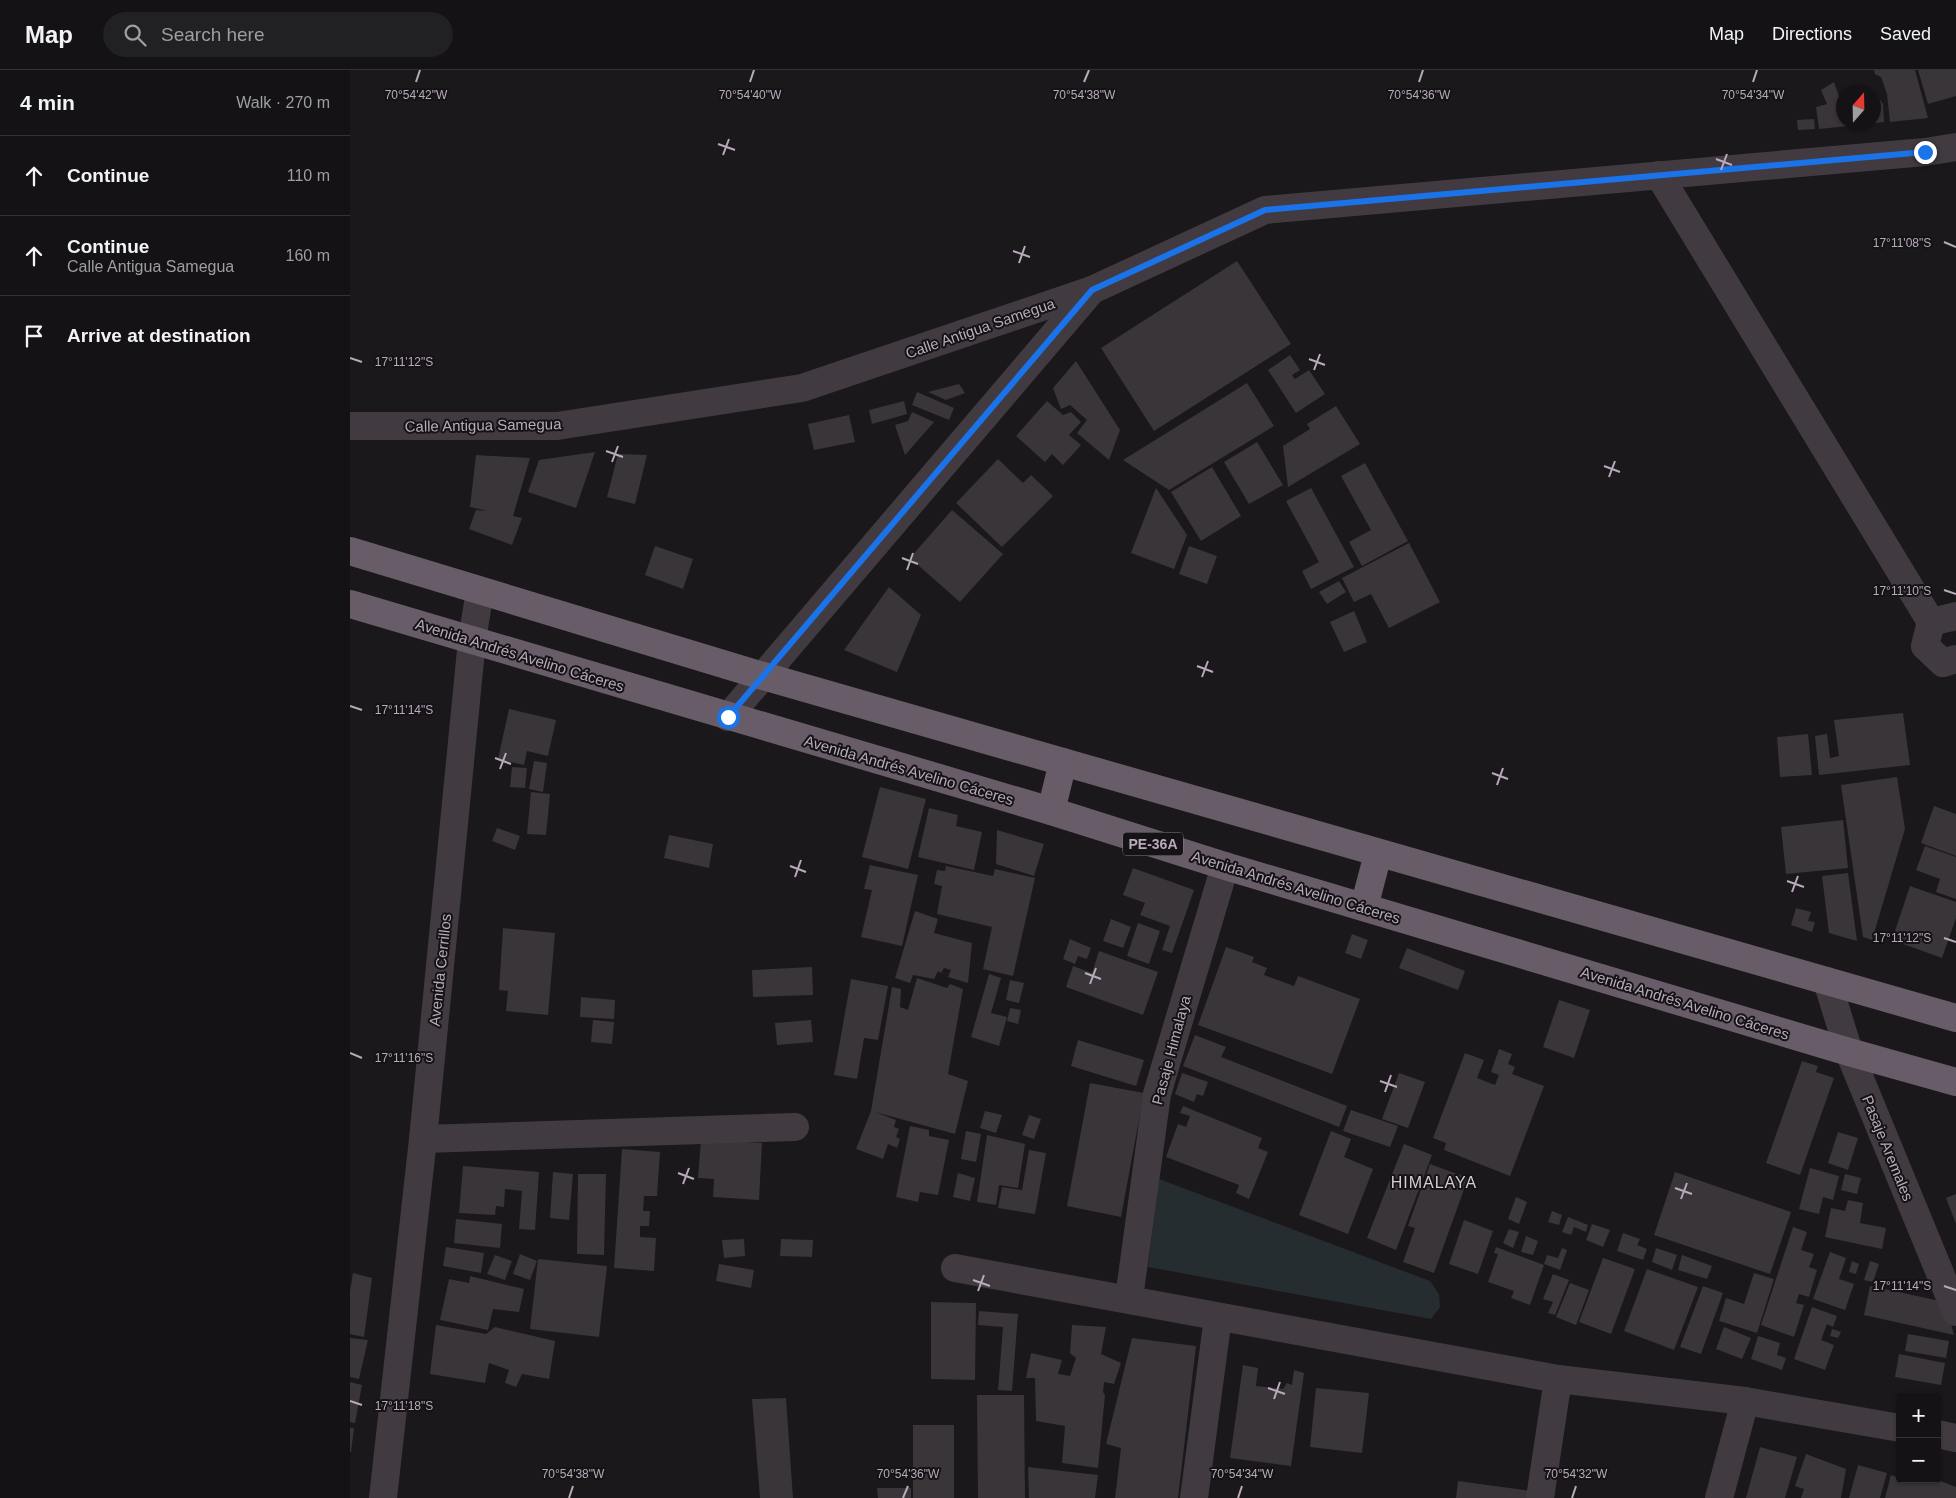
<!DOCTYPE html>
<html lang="en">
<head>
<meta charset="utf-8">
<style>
  :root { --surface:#141214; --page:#212022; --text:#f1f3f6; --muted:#9d9ea0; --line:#333234 }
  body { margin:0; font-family:Helvetica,sans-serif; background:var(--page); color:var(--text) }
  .controls { position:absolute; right:15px; bottom:15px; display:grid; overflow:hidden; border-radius:5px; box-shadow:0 1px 4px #0004 }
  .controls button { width:45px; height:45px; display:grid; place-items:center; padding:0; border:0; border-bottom:1px solid var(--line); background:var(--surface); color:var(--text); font:25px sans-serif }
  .compass { position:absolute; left:1486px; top:15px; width:45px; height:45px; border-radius:50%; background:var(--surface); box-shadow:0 1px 4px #0004; rotate:20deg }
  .stop { position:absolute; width:15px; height:15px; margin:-11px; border:4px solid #1a73e8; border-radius:50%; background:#fff }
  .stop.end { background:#1a73e8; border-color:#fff; box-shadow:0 1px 5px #0008 }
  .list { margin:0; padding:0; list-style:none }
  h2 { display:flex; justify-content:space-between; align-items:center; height:65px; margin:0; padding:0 20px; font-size:21px }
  h2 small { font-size:16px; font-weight:400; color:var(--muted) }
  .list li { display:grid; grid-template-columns:32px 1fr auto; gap:15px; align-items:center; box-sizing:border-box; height:80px; padding:0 20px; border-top:1px solid var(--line) }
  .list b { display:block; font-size:19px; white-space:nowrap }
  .list p { margin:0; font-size:16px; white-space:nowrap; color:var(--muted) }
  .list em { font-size:16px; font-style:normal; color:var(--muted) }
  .icon { flex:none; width:28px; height:28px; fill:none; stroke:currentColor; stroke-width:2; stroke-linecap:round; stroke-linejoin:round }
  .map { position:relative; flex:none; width:1606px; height:1428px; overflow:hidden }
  header { display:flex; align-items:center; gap:30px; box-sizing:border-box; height:70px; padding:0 25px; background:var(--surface); border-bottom:1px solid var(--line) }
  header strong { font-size:24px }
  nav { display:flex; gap:28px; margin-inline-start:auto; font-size:18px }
  .search { width:350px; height:45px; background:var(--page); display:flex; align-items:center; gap:12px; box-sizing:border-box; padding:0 18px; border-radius:28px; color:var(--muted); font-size:19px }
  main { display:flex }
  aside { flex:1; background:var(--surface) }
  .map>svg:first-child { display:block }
  .green { fill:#252d30 }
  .building { fill:#393539 }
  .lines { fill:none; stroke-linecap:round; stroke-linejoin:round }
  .minor { stroke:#413b41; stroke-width:28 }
  .tertiary { stroke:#413b41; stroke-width:28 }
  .trunk { stroke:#675c68; stroke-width:28 }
  .route { stroke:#1a73e8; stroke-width:6 }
  .ticks { fill:none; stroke:#b8a9bb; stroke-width:2 }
  .labels { text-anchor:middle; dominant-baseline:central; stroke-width:4; stroke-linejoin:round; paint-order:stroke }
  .shield { fill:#151315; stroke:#877c89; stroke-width:1 }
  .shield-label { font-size:14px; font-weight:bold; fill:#b8a9bb }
  .street-label { font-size:15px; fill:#b8a9bb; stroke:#151315 }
  .neighbourhood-label { font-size:16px; letter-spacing:1px; fill:#d5cbd6; stroke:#151315 }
  .ticks-label { font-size:12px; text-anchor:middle; fill:#b8a9bb; stroke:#151315; stroke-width:4; stroke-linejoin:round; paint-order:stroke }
</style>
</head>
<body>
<header>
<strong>Map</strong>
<div class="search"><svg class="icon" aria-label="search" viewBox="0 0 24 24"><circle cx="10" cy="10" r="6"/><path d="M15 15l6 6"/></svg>Search here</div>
<nav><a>Map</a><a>Directions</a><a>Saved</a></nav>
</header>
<main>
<aside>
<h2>4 min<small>Walk · 270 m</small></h2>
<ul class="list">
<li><svg class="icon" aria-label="ahead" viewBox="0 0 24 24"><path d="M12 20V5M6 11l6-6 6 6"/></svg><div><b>Continue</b></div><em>110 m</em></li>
<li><svg class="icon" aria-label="ahead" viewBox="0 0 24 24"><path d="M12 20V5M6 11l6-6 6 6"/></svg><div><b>Continue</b><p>Calle Antigua Samegua</p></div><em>160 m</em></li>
<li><svg class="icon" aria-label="arrive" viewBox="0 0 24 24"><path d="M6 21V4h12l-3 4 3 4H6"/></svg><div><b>Arrive at destination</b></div></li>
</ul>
</aside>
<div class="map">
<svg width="1606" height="1428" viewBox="0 0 1606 1428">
  <rect width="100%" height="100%" fill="#1a181a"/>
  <path class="green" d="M809 1109 1080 1211 1089 1224 1090 1237 1081 1249 798 1197Z"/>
  <g class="building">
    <path d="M1524 0H1565L1578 48 1540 52 1537 24 1531 7 1525 4Z"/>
    <path d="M1568 0H1606V26L1578 34Z"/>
    <path d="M1484 12 1490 29H1494V52L1518 54 1469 59 1466 37 1477 34 1471 20Z"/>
    <path d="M1525 23 1533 34 1534 52 1524 53Z"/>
    <path d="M1464 49 1465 59 1448 60 1447 50Z"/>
    <path d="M887 191 941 274 804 361 751 278Z"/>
    <path d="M940 285 950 300 942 305 945 309 959 300 975 324 946 343 918 300Z"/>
    <path d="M726 291 770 360 759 390 727 363 737 350 720 335 711 339 703 318Z"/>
    <path d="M897 313 924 356 819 420 773 390Z"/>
    <path d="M609 314 615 323 596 330 578 322Z"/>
    <path d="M567 322 604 338 599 350 562 335Z"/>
    <path d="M554 331 557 344 522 354 519 340Z"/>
    <path d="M697 331 713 345 721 342 731 352 719 365 731 375 713 395 702 384 695 392 666 366Z"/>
    <path d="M986 336 1010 374 938 417 933 376 960 359 957 354Z"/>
    <path d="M562 342 584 352 555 385 545 355 558 351Z"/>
    <path d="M499 345 505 372 464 380 458 354Z"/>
    <path d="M907 372 933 415 899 434 874 392Z"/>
    <path d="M245 382 226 438 178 422 189 390Z"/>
    <path d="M268 384 297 385 285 434 257 427Z"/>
    <path d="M126 385 180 388 163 446 172 448 162 475 119 459 126 440 138 441 120 437Z"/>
    <path d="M648 389 673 413 681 405 703 426 652 477 606 433Z"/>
    <path d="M1015 393 1058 471 1012 496 999 472 1021 460 991 406Z"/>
    <path d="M862 397 891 446 851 471 821 422Z"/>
    <path d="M806 418 837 465 824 499 781 483Z"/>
    <path d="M961 418 1004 497 961 519 952 501 969 492 936 431Z"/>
    <path d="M602 440 653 484 610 532 560 488Z"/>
    <path d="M1059 473 1090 532 1039 558 1021 524 1004 532 992 508Z"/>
    <path d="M305 476 343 489 333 519 295 505Z"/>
    <path d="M839 476 867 486 857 514 829 504Z"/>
    <path d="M989 511 996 522 977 534 969 522Z"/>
    <path d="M539 517 571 545 547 602 494 580Z"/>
    <path d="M1004 541 1017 572 994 582 980 552Z"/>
    <path d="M159 639 206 650 198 686 177 681 174 695 148 689Z"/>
    <path d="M1553 643 1560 695 1469 705 1465 666 1477 664 1480 688 1489 686 1484 650Z"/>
    <path d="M1458 664 1462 705 1430 707 1427 667Z"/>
    <path d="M184 691 197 693 193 722 179 719Z"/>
    <path d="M162 697 177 698 175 718 160 717Z"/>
    <path d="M1547 707 1555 759 1522 870 1513 867 1491 715Z"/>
    <path d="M530 717 576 729 558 799 512 787Z"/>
    <path d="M181 722 200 724 196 765 177 764Z"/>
    <path d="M1584 736 1606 744V786L1571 773Z"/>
    <path d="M579 738 608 745 606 756 632 762 624 800 568 787Z"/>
    <path d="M1493 750 1498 798 1436 804 1431 757Z"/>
    <path d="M147 758 170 766 165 780 142 771Z"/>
    <path d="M647 760 694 774 684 806 646 794Z"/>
    <path d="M319 765 363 774 359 798 314 788Z"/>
    <path d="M1575 776 1606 787V829L1586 822 1590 809 1566 800Z"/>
    <path d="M520 795 568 805 552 876 511 867 522 820 514 819Z"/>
    <path d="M596 796 643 806 645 799 685 808 663 906 633 899 642 857 587 844 592 816 584 814 587 800 595 801Z"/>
    <path d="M783 798 844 820 822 883 812 880 820 856 790 845 795 833 773 825Z"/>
    <path d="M1498 803 1507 871 1479 863 1472 806Z"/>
    <path d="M1560 816 1606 832V848L1592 888 1542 870Z"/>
    <path d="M1446 838 1461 842 1458 851 1465 852 1462 862 1441 855Z"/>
    <path d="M565 841 588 849 584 863 622 873 618 913 598 907 601 900 594 898 591 903 588 901 584 909 563 905 560 913 545 908Z"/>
    <path d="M761 849 781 857 773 878 753 871Z"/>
    <path d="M788 853 810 861 799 894 777 886Z"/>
    <path d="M153 858 205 863 198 945 156 941 158 921 149 920Z"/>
    <path d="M1002 864 1018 870 1011 889 995 883Z"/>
    <path d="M720 869 741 878 737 889 728 886 725 894 713 889Z"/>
    <path d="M876 877 904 887 902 892 917 898 914 905 944 916 948 906 1010 929 982 1004 848 955Z"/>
    <path d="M1057 878 1115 901 1108 920 1049 898Z"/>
    <path d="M749 881 808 902 793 945 716 917 723 896 742 903Z"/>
    <path d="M462 897 463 925 403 927 402 900Z"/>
    <path d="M639 904 651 908 641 943 657 947 649 976 621 967Z"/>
    <path d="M567 908 597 918 600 914 613 919 598 1004 618 1011 605 1064 525 1042 546 1050 544 1057 549 1059 546 1067 550 1069 547 1078 538 1074 533 1089 506 1079 521 1041 542 917 551 919 550 937 558 940Z"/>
    <path d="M501 909 538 916 528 970 514 968 507 1009 484 1005Z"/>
    <path d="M660 910 674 913 669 933 656 930Z"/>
    <path d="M231 927 265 930 264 949 230 947Z"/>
    <path d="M1209 930 1240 940 1224 988 1193 977Z"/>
    <path d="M660 938 671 940 668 954 657 951Z"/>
    <path d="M243 950 264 952 262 974 241 972Z"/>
    <path d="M461 950 463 972 427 975 425 953Z"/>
    <path d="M845 965 876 977 871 987 997 1036 989 1057 833 996Z"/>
    <path d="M728 970 794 990 786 1016 721 996Z"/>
    <path d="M1149 979 1162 984 1158 994 1165 997 1162 1004 1194 1016 1160 1106 1094 1080 1096 1073 1083 1068 1115 983 1134 990 1127 1008 1145 1015 1149 1005 1141 1002Z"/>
    <path d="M1452 991 1468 996 1466 1002 1484 1008 1450 1105 1416 1093Z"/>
    <path d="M832 1003 858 1012 853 1026 847 1024 844 1032 825 1024Z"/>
    <path d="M1049 1003 1075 1012 1058 1058 1032 1049Z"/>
    <path d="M740 1013 794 1023 771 1147 717 1136Z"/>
    <path d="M833 1036 912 1068 908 1078 918 1082 899 1129 886 1123 889 1115 816 1087 828 1054 836 1057 840 1046 830 1043Z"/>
    <path d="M1001 1040 1048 1056 1040 1077 993 1061Z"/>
    <path d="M635 1041 652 1045 646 1063 630 1058Z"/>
    <path d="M679 1045 691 1049 684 1069 672 1065Z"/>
    <path d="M560 1056 579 1060V1066L599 1070 588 1125 570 1122 568 1132 546 1127Z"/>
    <path d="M616 1061 631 1064 626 1092 611 1089Z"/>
    <path d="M981 1061 1001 1069 994 1087 1023 1099 998 1164 949 1145Z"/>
    <path d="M1488 1062 1508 1068 1498 1100 1478 1093Z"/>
    <path d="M637 1065 675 1074 668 1118 649 1115 646 1135 627 1132Z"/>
    <path d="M351 1070 412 1073 409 1130 363 1127 364 1109 348 1108Z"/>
    <path d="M1054 1074 1082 1085 1046 1180 1017 1168Z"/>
    <path d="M272 1079 310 1082 307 1126H294L293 1141H300L299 1156H290V1167L306 1168 304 1201 264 1198Z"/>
    <path d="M679 1080 696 1083 685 1144 648 1138 652 1117 672 1120Z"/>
    <path d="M1080 1094 1118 1108 1084 1203 1053 1192 1065 1158 1058 1156Z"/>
    <path d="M113 1096 189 1102 185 1160 169 1159 172 1121 155 1119 154 1137 146 1136 145 1145 109 1143Z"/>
    <path d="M1460 1098 1489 1106 1483 1130 1473 1127 1469 1144 1449 1139Z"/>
    <path d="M203 1102 223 1104 219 1150 200 1148Z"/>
    <path d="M1325 1102 1441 1142 1420 1204 1304 1165Z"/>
    <path d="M608 1103 625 1108 620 1131 603 1127Z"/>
    <path d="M228 1104H256L254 1185 227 1184Z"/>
    <path d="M1495 1104 1511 1108 1507 1124 1491 1120Z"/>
    <path d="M1606 1124V1154L1596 1128Z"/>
    <path d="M1166 1127 1177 1132 1169 1154 1158 1149Z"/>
    <path d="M1498 1130 1513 1133 1510 1153 1536 1158 1532 1179 1475 1167 1481 1138 1495 1141Z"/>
    <path d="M1202 1141 1212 1145 1209 1155 1198 1152Z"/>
    <path d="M1218 1147 1238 1155 1236 1162 1224 1157 1221 1165 1212 1162Z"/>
    <path d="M106 1149 152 1154 150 1178 104 1173Z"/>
    <path d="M1114 1150 1143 1161 1128 1204 1099 1194Z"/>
    <path d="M1242 1154 1260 1160 1253 1177 1236 1170Z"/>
    <path d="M1443 1157 1457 1162 1451 1180 1464 1184 1459 1197 1467 1200 1459 1227 1449 1224 1446 1233 1454 1235 1444 1267 1411 1255Z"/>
    <path d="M1159 1159 1169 1162 1163 1178 1153 1173Z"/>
    <path d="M1273 1163 1290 1169 1287 1175 1297 1179 1293 1190 1267 1181Z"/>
    <path d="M1176 1166 1188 1171 1183 1185 1171 1182Z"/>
    <path d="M394 1169 395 1186 374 1188 372 1170Z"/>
    <path d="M431 1169 463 1170 462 1187 430 1186Z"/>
    <path d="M96 1177 134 1183 131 1203 93 1196Z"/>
    <path d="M1146 1177 1194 1195 1180 1235 1161 1228 1164 1221 1138 1212 1148 1184 1144 1183Z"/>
    <path d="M1212 1178 1217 1180 1210 1200 1194 1194 1197 1185 1208 1188Z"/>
    <path d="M1306 1178 1327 1185 1322 1200 1302 1192Z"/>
    <path d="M1480 1182 1496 1188 1489 1209 1504 1214 1495 1240 1463 1229Z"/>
    <path d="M170 1184 187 1191 180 1210 163 1204Z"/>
    <path d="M145 1185 162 1191 155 1210 137 1204Z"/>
    <path d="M1332 1185 1362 1196 1357 1209 1328 1200Z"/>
    <path d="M1253 1188 1285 1199 1261 1264 1229 1252Z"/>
    <path d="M188 1189 257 1196 249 1267 180 1259Z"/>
    <path d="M1502 1191 1509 1194 1506 1204 1499 1202Z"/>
    <path d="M1520 1191 1529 1194 1523 1212 1514 1210Z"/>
    <path d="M369 1194 404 1200 401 1218 366 1211Z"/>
    <path d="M1297 1199 1348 1217 1324 1280 1274 1261Z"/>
    <path d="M3 1203 22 1208 14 1267 0 1264V1221Z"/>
    <path d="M1404 1203 1424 1209 1407 1263 1369 1251 1376 1228 1394 1234Z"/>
    <path d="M1203 1204 1219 1210 1205 1245 1198 1243 1203 1232 1193 1229Z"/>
    <path d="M120 1206 174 1219 169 1242 143 1239 138 1260 90 1250 99 1209 119 1213Z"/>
    <path d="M1220 1213 1239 1220 1226 1255 1206 1247Z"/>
    <path d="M1353 1216 1373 1223 1351 1284 1330 1277Z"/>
    <path d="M1520 1216 1595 1232 1604 1265 1514 1245Z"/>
    <path d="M581 1232 626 1233 625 1310 581 1309Z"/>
    <path d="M1462 1237 1487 1246 1483 1257 1477 1254 1471 1270 1484 1275 1475 1300 1444 1289Z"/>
    <path d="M629 1241 668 1244 662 1321 648 1320 653 1257 628 1255Z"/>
    <path d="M86 1255 136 1264 145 1257 205 1271 199 1309 172 1304 166 1317 155 1313 159 1300 139 1293 135 1313 80 1304Z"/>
    <path d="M722 1255 756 1257 751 1284 771 1293 764 1314 754 1312 753 1322 755 1325 748 1398 712 1393 715 1356 686 1351 685 1308H676L681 1283 712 1290 708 1304 720 1306 726 1288 720 1283Z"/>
    <path d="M1374 1257 1401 1268 1392 1289 1366 1279Z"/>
    <path d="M1482 1259 1491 1262 1488 1268 1480 1266Z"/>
    <path d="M1558 1264 1599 1271 1596 1288 1555 1281Z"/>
    <path d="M1408 1266 1430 1273 1427 1285 1436 1288 1432 1300 1401 1289Z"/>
    <path d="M0 1268 18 1270 9 1309 0 1307Z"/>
    <path d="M782 1268 846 1276 828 1428H765L771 1378 756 1374Z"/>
    <path d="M1549 1284 1595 1293 1591 1315 1545 1307Z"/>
    <path d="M893 1295 908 1298 906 1316 933 1319 937 1313 942 1315 944 1300 954 1303 941 1396 880 1388Z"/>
    <path d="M0 1312 12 1315 5 1353 0 1352Z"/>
    <path d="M966 1318 1019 1323 1012 1383 960 1377Z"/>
    <path d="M627 1325H674L675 1428H628Z"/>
    <path d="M436 1328 443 1428H410L402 1329Z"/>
    <rect x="563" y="1355" width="41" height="73"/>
    <path d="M0 1358H4L1 1382H0Z"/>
    <path d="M1410 1377 1447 1387 1435 1428H1396Z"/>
    <path d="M1456 1384 1496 1399 1491 1428H1451L1454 1419 1445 1416Z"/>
    <path d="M1508 1395 1537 1403 1530 1428H1499Z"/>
    <path d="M678 1397 748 1405 745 1428H679Z"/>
    <path d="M1541 1405 1557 1411 1558 1409H1585L1606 1417V1428H1535Z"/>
    <path d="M1108 1411 1181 1421 1180 1428H1106Z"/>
    <path d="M527 1418H561V1428H528Z"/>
  </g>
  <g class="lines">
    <g class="minor">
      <path d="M1309 105 1581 552"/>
      <path d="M0 356H207L452 318 742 220 915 140 1575 82 1606 77"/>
      <path d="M1606 546 1581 552 1575 576 1593 593 1606 589"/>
      <path d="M378 647 742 220"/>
      <path d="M1477 911 1499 982 1606 1242"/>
      <path d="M73 1069 445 1057"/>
      <path d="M605 1198 1208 1309 1395 1331 1550 1358"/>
      <path d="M779 1228 807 1024 875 796"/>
      <path d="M1587 1364 1606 1368"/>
      <path d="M844 1428 868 1247"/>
      <path d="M1190 1428 1208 1309"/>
      <path d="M1369 1428 1395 1331"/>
    </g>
    <path class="tertiary" d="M33 1428 73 1069 122 570 130 521"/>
    <g class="trunk">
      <path d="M0 481 413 606 1606 948"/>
      <path d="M0 534 701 741 875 796 1499 982 1606 1012"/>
      <path d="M701 741 713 692"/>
      <path d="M1014 837 1028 784"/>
    </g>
  </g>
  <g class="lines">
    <path class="route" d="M378 647 742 220 915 140 1575 82"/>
  </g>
  <path class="ticks" d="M66 12 70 0M400 12 404 0M734 12 739 0M1069 12 1073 0M1403 12 1407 0M368 74 385 80M373 85 379 69M1366 89 1382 95M1371 100 1377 84M1594 172 1606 177M663 181 680 187M669 193 675 176M0 288 12 292M959 289 975 295M964 300 970 284M256 381 273 387M262 392 268 376M1254 396 1270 402M1259 407 1265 391M552 488 568 494M557 500 563 483M1594 520 1606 524M847 596 863 602M852 607 858 591M0 636 12 640M145 688 161 694M150 699 156 683M1142 703 1158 709M1147 715 1153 698M440 796 456 802M445 807 451 790M1437 811 1454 817M1442 822 1448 806M1594 868 1606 872M735 903 751 909M740 914 746 898M0 983 12 988M1030 1011 1047 1017M1035 1022 1041 1005M328 1103 344 1109M333 1114 339 1098M1325 1118 1342 1124M1331 1129 1337 1113M623 1210 640 1216M1594 1216 1606 1220M628 1221 634 1205M918 1318 935 1324M924 1329 930 1312M0 1331 12 1335M219 1428 223 1416M553 1428 558 1416M888 1428 892 1416M1222 1428 1226 1416"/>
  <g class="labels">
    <rect class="shield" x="773" y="762.5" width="60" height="23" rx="4"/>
    <g class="shield-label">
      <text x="803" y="774">PE-36A</text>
    </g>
    <g class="street-label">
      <text transform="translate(630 258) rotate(-19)">Calle Antigua Samegua</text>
      <text transform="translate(133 355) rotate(-1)">Calle Antigua Samegua</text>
      <text transform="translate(170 585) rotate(17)">Avenida Andrés Avelino Cáceres</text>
      <text transform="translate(559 700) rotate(16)">Avenida Andrés Avelino Cáceres</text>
      <text transform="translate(946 817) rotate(17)">Avenida Andrés Avelino Cáceres</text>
      <text transform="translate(90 900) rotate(-84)">Avenida Cerrillos</text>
      <text transform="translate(1335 933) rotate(17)">Avenida Andrés Avelino Cáceres</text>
      <text transform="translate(821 980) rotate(-75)">Pasaje Himalaya</text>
      <text transform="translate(1538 1078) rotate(68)">Pasaje Aremales</text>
    </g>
    <g class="neighbourhood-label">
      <text x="1084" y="1112">HIMALAYA</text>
    </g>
  </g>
  <g class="ticks-label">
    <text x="66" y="29">70°54'42"W</text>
    <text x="734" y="29">70°54'38"W</text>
    <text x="1069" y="29">70°54'36"W</text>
    <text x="1403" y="29">70°54'34"W</text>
    <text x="400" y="29">70°54'40"W</text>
    <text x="1552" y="177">17°11'08"S</text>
    <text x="54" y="296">17°11'12"S</text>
    <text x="1552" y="525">17°11'10"S</text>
    <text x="54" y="644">17°11'14"S</text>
    <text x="1552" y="872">17°11'12"S</text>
    <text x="54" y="992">17°11'16"S</text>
    <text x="1552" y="1220">17°11'14"S</text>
    <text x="54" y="1340">17°11'18"S</text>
    <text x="223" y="1408">70°54'38"W</text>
    <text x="558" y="1408">70°54'36"W</text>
    <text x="892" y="1408">70°54'34"W</text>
    <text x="1226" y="1408">70°54'32"W</text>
  </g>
</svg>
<div class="controls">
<button>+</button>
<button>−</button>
</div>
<svg class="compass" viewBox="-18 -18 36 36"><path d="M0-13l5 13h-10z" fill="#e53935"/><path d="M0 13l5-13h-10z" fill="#9d9ea0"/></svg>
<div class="stop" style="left:378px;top:647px"></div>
<div class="stop end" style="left:1575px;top:82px"></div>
</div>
</main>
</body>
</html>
